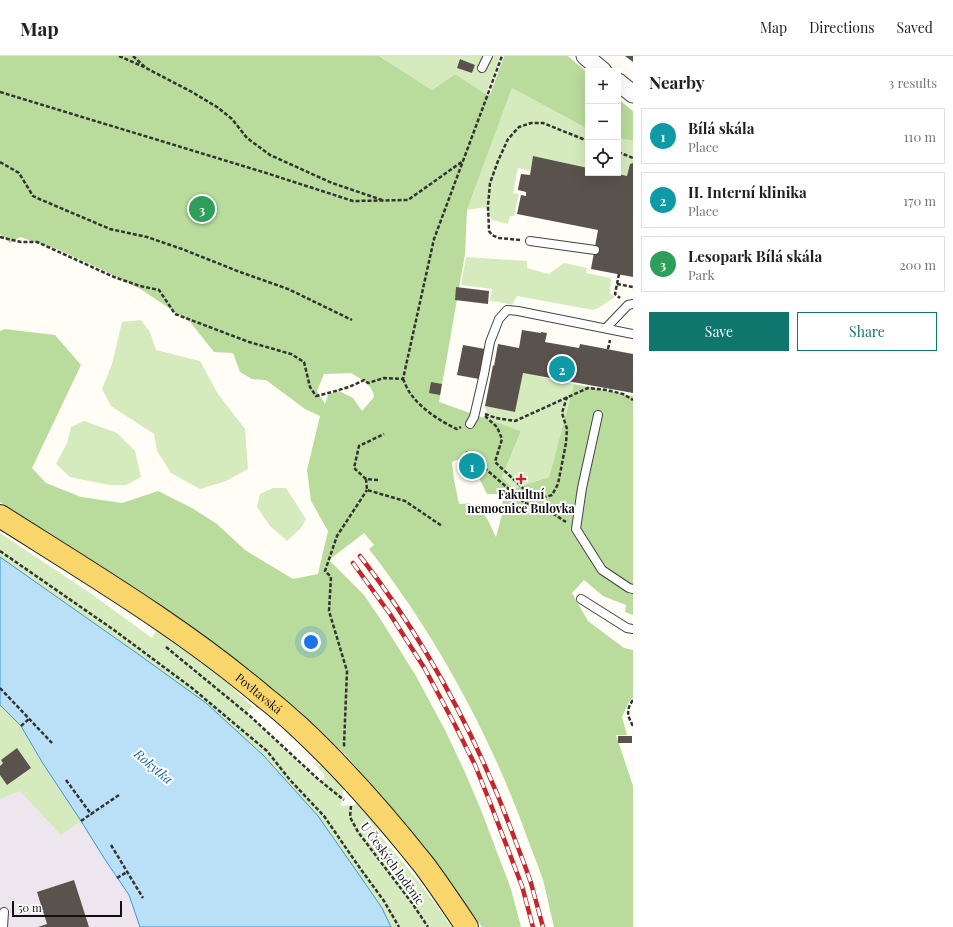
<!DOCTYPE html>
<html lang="en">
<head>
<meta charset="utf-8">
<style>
  :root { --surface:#fff; --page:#f6f6f6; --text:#202124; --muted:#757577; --line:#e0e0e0; --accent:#0f766e }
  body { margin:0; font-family:"Playfair Display",serif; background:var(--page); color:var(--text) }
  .controls { position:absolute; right:12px; top:12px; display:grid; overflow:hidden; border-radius:0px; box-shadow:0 4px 16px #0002 }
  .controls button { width:36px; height:36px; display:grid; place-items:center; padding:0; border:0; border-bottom:1px solid var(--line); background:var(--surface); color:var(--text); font:20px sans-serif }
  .scale { position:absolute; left:12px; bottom:10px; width:110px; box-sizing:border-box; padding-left:4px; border:2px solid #111; border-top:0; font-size:11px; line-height:14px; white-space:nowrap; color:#111; -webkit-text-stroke:3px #fff; paint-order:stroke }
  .you { position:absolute; left:311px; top:586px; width:14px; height:14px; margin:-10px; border:3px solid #fff; border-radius:50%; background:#1a73e8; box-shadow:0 0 0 6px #1a73e833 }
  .badge { display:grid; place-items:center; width:26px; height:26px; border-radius:50%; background:var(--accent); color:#fff; font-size:13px; font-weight:700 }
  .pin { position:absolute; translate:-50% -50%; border:2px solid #fff; box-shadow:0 1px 4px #0006 }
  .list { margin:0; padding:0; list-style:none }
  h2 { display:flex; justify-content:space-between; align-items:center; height:52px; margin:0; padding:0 16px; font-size:17px }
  h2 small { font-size:13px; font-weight:400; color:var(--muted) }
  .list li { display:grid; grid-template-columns:26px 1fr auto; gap:12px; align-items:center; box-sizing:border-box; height:56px; margin:0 8px 8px; padding:0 8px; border:1px solid var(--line); border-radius:0px }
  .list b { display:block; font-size:15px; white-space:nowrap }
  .list p { margin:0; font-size:13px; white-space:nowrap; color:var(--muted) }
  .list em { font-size:13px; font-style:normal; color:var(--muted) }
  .actions { display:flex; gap:8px; padding:12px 16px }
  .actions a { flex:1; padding:9px 0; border:1px solid var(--accent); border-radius:0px; text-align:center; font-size:14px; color:var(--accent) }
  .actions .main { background:var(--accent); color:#fff }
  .icon { flex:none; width:22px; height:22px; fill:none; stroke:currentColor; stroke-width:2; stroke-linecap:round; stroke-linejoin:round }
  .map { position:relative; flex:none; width:633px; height:871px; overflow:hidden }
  header { display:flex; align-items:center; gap:24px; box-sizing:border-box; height:56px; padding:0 20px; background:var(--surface); border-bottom:1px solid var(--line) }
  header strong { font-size:19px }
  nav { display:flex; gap:22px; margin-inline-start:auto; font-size:14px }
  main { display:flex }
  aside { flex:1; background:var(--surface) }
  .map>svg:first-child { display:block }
  .industrial { fill:#eee6ef }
  .green { fill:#d5ebbd; fill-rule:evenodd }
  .forest { fill:#b9dc9c; fill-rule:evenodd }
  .water { fill:#b9e0f7; stroke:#3f96cf }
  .building { fill:#5a524d }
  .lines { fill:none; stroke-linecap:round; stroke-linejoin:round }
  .service-casing { stroke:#444; stroke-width:10 }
  .minor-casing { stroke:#444; stroke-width:19 }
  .primary-casing { stroke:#222; stroke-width:24 }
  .path { stroke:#333; stroke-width:2.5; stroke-dasharray:4 2; stroke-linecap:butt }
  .service { stroke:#fff; stroke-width:8 }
  .minor { stroke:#fff; stroke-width:17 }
  .primary { stroke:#f9d66b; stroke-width:22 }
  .rail-casing { stroke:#c4262e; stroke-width:4.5 }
  .rail { stroke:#fff; stroke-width:3; stroke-dasharray:9; stroke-linecap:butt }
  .poi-dot { fill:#c4262e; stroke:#fff; stroke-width:1.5 }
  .labels { text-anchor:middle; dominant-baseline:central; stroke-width:4; stroke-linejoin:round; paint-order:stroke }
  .poi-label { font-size:12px; font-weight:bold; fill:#111; stroke:#fff }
  .street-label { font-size:12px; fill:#111; stroke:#fff }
  .water-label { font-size:13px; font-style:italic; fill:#1768a6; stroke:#fff }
</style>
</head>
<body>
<header>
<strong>Map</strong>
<nav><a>Map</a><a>Directions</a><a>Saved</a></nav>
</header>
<main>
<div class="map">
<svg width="633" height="871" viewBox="0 0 633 871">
  <rect width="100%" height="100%" fill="#fffdf5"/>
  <path class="industrial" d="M0 649 42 706 81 765 104 802 129 839 140 871H0Z"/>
  <g class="green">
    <path d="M379 0H501L486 38 455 18 432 34ZM461 3 475 9 472 17 457 12Z"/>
    <path d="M512 32 588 73V112L533 100 530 115 518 112 513 137 519 138 514 160H510L508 168 492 164 485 151 467 154Z"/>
    <path d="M618 82 633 85V107L630 108 627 120 614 117H618Z"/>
    <path d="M466 201 527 205V212L549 218 564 207 587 212 586 217 611 222 610 237 615 241C607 246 602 251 593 254L517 240 512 249 499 246 490 245 492 233 461 229Z"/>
    <path d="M141 264 150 276 156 294 200 305 218 338 245 373 248 413 226 425 200 433 171 417 157 395 154 378 111 350 102 333 112 308 122 266Z"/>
    <path d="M523 317 574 328 549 421 513 433 502 421 521 375 489 364 485 350 515 356Z"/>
    <path d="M84 365 117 377 135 395 141 421 126 429H109L70 421 56 408 67 387 71 371Z"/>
    <path d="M273 432H286L306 463 301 472 287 485 270 470 257 451 260 438Z"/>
    <path d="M0 477 93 539 152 582 157 573 216 616 254 652H250L246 658 320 726 324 722V718L311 704C319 709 341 722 343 731 345 738 341 743 341 750L354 749 356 747 360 748 386 778H379L420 827 452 871H391L382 852 360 820 318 760 263 699 206 647 138 598 0 501Z"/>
    <path d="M0 649 21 670 42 706 81 765 61 779 20 735 0 743V719L7 729 31 712 17 692 1 704 3 707 0 710Z"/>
  </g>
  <g class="forest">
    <path d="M0 0H379L432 34 455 18 486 38 490 39 504 0H568L588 17V73L512 32 467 154 465 198 439 346 521 375 502 421 513 433 549 421 574 328 633 340V559L625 556 626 549 603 540 584 524 572 537 588 565 624 592 633 594V642L630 644 622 661 627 679H616L633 730V871H554C550 855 547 839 543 824 537 806 529 788 523 770 486 671 434 577 369 493L374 489 364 477 329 504 364 539 381 564 416 620 445 674 464 714 481 754 511 833 521 871H482L425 791 345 698 185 567 0 446V275L5 273 55 279 81 309 32 412 46 427 81 441 122 447 158 435 192 452 217 468 245 494 293 523 318 518 328 475 311 445 307 414 320 360 305 353 266 324 252 323 240 316 233 297 214 296 190 266 142 234 105 215 59 194 20 181 10 187 0 178ZM351 317C361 323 373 329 374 341L362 355 353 342 339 335 328 339 325 348 317 335 324 318ZM459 403 472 410 477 418 487 438H502L503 455 496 481C490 470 485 452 471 448 468 447 463 448 459 448L454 424 452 406Z"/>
    <path d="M618 43 633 55V85L618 82Z"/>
  </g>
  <path class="water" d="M0 501 138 598 206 647 263 699 318 760 360 820 382 852 391 871H140L129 839 104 802 81 765 42 706 21 670 0 649Z"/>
  <g class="building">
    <path d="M625 0H633V6Z"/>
    <path d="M460 3 475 9 472 17 457 12Z"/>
    <path d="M533 100 588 112V117H614L627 120 630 108 633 107V221L591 213 598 174 517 158 521 139 526 140V136L518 134V133L521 118 530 119Z"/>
    <path d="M456 231 489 235 488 248 455 244Z"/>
    <path d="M522 274 541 277V276L547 277 545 286 579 292 580 288 633 298V337L523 317 515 356 485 350 493 309 494 310 498 288 519 292Z"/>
    <path d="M463 289 485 293 479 323 457 319Z"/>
    <path d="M431 326 442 328 440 339 429 337Z"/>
    <rect x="618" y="680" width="14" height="7"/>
    <path d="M17 692 31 712 7 729 0 719V710L3 707 1 704Z"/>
    <path d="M74 824 89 871H38L47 868 37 836Z"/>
  </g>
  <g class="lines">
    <g class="service-casing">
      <g id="service">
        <path d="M482 12 488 0"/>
        <path d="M530 185 595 194"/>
        <path d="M606 272 628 249 633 248"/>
        <path d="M598 359 582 432 576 473 602 514 629 532 633 533"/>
        <path d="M470 368 474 361 484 318 490 286 499 263 507 254 518 255 633 278"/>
        <path d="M581 543 627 572 633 573"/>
        <path d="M3 871 4 856"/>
      </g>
    </g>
    <g class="minor-casing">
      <g id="minor">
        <path d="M585 0 603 15"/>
        <path d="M618 26 633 38"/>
      </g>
    </g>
    <g class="primary-casing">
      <g id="primary">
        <path id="s1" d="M0 460C90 517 184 573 265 642 277 651 288 661 299 671 344 713 385 760 424 809 439 829 453 850 467 871"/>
      </g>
    </g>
    <g class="path">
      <path d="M119 0 144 11"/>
      <path d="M133 0 146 12 192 36 217 51 232 63 247 82 270 99 332 127 382 144"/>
      <path d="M0 36 263 116 353 145 408 144 463 105"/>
      <path d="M618 96 633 102"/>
      <path d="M0 106 19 117 33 140 37 142 110 173 147 181 182 193 240 216 288 233 352 264"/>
      <path d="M0 181 4 182 21 186H37L114 221 140 230 159 234 175 258 249 286 291 298 304 306 310 331 316 340C333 336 349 332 364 324L368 327 384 322 403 323 434 183 502 0"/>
      <path d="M520 184 499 182 492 179 489 175 488 150 490 127 498 105 508 83 519 71 531 67H543L588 85"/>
      <path d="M619 218 615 238 620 242"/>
      <path d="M617 228 633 231"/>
      <path d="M608 293 610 284"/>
      <path d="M403 323C405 327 407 333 410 337 421 353 440 365 457 373L461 371"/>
      <path d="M485 358 496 362 515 365 588 332 607 334 623 338 633 344"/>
      <path d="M485 360 497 371 502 383 495 406 527 436 542 442 552 439 558 428 566 387 567 373 562 357 567 341"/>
      <path d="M466 396 525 447 546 453 566 466"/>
      <path d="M366 423 354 412 359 390 384 378"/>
      <path d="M378 424 366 423 367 434 405 445 442 470"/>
      <path d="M0 495 114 574 192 632 267 695 290 724 324 760 357 808 384 845 399 871"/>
      <path d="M166 591 250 660 318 723 344 744"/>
      <path d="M0 632 52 687"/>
      <path d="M633 644C626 654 627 659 633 670"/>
      <path d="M21 670 29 663"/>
      <path d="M345 690 344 689 347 615 329 555 331 521 325 515 337 480 367 434"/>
      <path d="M66 724 91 758 119 739"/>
      <path d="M351 750 350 761 358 776 412 847 428 871"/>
      <path d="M81 765 91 758"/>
      <path d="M111 789 143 842"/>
      <path d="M117 822 127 816"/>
    </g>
    <use href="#service" class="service"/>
    <use href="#minor" class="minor"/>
    <use href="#primary" class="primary"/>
    <g class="rail-casing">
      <g id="rail">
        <path d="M360 500C426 585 477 681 514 781 520 797 526 812 531 827 535 842 539 856 543 871"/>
        <path d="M353 507 390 558 425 613 455 669 475 709 491 749 522 830 533 871"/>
      </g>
    </g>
    <use href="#rail" class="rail"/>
  </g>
  <path class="poi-dot" d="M519 417h4v4h4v4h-4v4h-4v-4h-4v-4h4z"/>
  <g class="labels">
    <g class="poi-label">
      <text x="521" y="438">Fakultní<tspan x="521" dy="14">nemocnice Bulovka</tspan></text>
    </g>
    <g class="street-label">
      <text stroke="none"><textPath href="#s1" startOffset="314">Povltavská</textPath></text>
      <text transform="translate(393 807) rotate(54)">U Českých loděnic</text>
    </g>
    <g class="water-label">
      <text transform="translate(154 710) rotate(40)">Rokytka</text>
    </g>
  </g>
</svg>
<div class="controls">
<button>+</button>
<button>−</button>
<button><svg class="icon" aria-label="locate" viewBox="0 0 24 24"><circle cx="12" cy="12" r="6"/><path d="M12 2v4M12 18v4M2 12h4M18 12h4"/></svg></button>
</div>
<div class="scale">50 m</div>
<div class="you"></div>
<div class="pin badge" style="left:472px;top:410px;background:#0f9aa8">1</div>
<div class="pin badge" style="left:562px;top:313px;background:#0f9aa8">2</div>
<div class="pin badge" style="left:202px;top:153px;background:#2e9e5b">3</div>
</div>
<aside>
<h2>Nearby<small>3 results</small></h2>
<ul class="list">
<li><span class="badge" style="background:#0f9aa8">1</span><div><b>Bílá skála</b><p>Place</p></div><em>110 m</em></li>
<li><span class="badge" style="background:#0f9aa8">2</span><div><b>II. Interní klinika</b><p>Place</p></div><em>170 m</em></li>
<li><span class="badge" style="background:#2e9e5b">3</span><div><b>Lesopark Bílá skála</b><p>Park</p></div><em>200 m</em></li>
</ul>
<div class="actions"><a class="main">Save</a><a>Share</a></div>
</aside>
</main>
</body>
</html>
